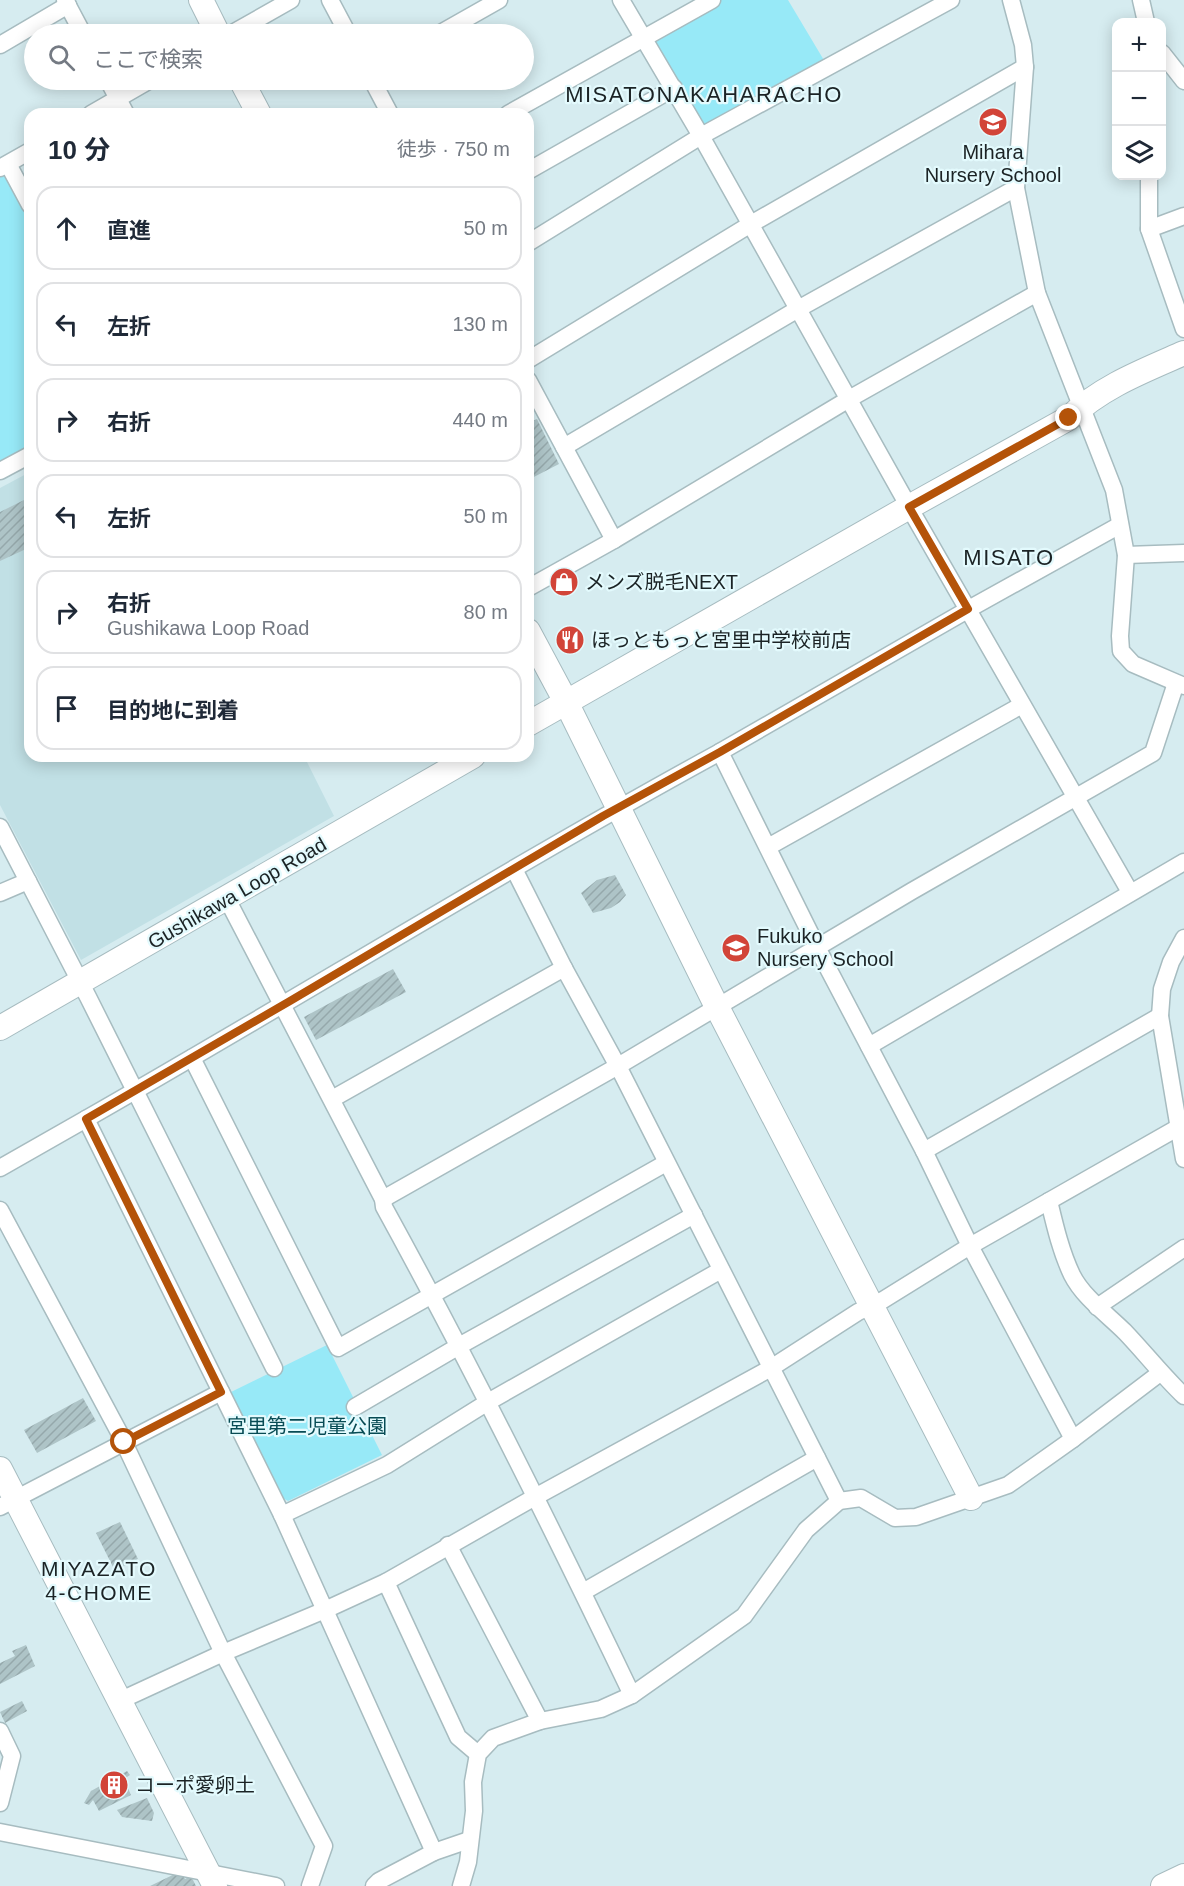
<!DOCTYPE html>
<html lang="ja">
<head>
<meta charset="utf-8">
<style>
  :root { --surface:#fff; --page:#f6f6f7; --text:#1f2937; --muted:#747a83; --line:#e0e1e3 }
  body { margin:0; font-family:Arial,"Noto Sans JP",sans-serif; background:var(--page); color:var(--text) }
  .controls { position:absolute; right:18px; top:18px; display:grid; overflow:hidden; border-radius:12px; box-shadow:0 3px 15px #0003 }
  .controls button { width:54px; height:54px; display:grid; place-items:center; padding:0; border:0; border-bottom:2px solid var(--line); background:var(--surface); color:var(--text); font:30px sans-serif }
  .stop { position:absolute; width:18px; height:18px; margin:-14px; border:4px solid #b45309; border-radius:50%; background:#fff }
  .stop.end { background:#b45309; border-color:#fff; box-shadow:0 2px 6px #0008 }
  .list { margin:0; padding:0; list-style:none }
  h2 { display:flex; justify-content:space-between; align-items:center; height:78px; margin:0; padding:0 24px; font-size:26px }
  h2 small { font-size:20px; font-weight:400; color:var(--muted) }
  .list li { display:grid; grid-template-columns:39px 1fr auto; gap:18px; align-items:center; box-sizing:border-box; height:84px; margin:0 12px 12px; padding:0 12px; border:2px solid var(--line); border-radius:18px }
  .list b { display:block; font-size:22px; white-space:nowrap }
  .list p { margin:0; font-size:20px; white-space:nowrap; color:var(--muted) }
  .list em { font-size:20px; font-style:normal; color:var(--muted) }
  .icon { flex:none; width:33px; height:33px; fill:none; stroke:currentColor; stroke-width:2; stroke-linecap:round; stroke-linejoin:round }
  .map { position:relative; flex:none; width:1184px; height:1886px; overflow:hidden }
  .search { position:absolute; background:var(--surface); box-shadow:0 3px 15px #0003; left:24px; top:24px; width:510px; height:66px; display:flex; align-items:center; gap:15px; box-sizing:border-box; padding:0 21px; border-radius:33px; color:var(--muted); font-size:22px }
  .panel { position:absolute; background:var(--surface); box-shadow:0 3px 15px #0003; left:24px; top:108px; width:510px; height:654px; border-radius:18px }
  .map>svg:first-child { display:block }
  .built { fill:#c1e0e5 }
  .green { fill:#97e9f7 }
  .building { fill:url(#building-hatch) }
  .lines { fill:none; stroke-linecap:round; stroke-linejoin:round }
  .street-casing { stroke:#a7bcc0; stroke-width:19 }
  .secondary-casing { stroke:#a7bcc0; stroke-width:26 }
  .street { stroke:#fff; stroke-width:16 }
  .secondary { stroke:#fff; stroke-width:24 }
  .route { stroke:#b45309; stroke-width:8 }
  .labels { text-anchor:middle; dominant-baseline:central; stroke-width:4.5; stroke-linejoin:round; paint-order:stroke }
  .poi-label { font-size:20px; fill:#1b2325; stroke:#e3fafd; text-anchor:start }
  .street-label { font-size:20px; fill:#1b2325; stroke:#e3fafd }
  .park-label { font-size:20px; fill:#074b54; stroke:#e3fafd }
  .neighbourhood-label { font-size:21px; letter-spacing:1.5px; fill:#1b2325; stroke:#e3fafd }
  .quarter-label { font-size:22px; letter-spacing:1.5px; fill:#1b2325; stroke:#e3fafd }
</style>
</head>
<body>
<div class="map">
<svg width="1184" height="1886" viewBox="0 0 1184 1886">
  <defs>
    <pattern id="building-hatch" width="6" height="6" patternUnits="userSpaceOnUse" patternTransform="scale(1.5)"><rect width="6" height="6" fill="#aec4c7"/><path d="M-1 1l2-2M0 6l6-6M5 7l2-2" fill="none" stroke="#95a8ab"/></pattern>
  </defs>
  <rect width="100%" height="100%" fill="#d6ecf0"/>
  <path class="built" d="M30 472V756H304L334 816 81 960 0 805V488Z"/>
  <g class="green">
    <path d="M712 0H788L828 67 701 136 645 38Z"/>
    <path d="M0 168 30 206V455L0 471Z"/>
    <path d="M327 1345 382 1455 288 1501 281 1497 231 1392Z"/>
  </g>
  <g class="building">
    <path d="M537 419 559 464 528 480V423Z"/>
    <path d="M30 497V556L26 549 0 561V512Z"/>
    <path d="M615 875 626 895 620 902 611 908 593 913 581 893 597 880Z"/>
    <path d="M393 969 406 992 316 1040 304 1017Z"/>
    <path d="M83 1398 96 1421 37 1453 24 1430Z"/>
    <path d="M120 1522 138 1559 115 1571 96 1533Z"/>
    <path d="M26 1645 35 1666 0 1684V1663L15 1656 12 1651Z"/>
    <path d="M22 1701 27 1711 5 1723 0 1712Z"/>
    <path d="M127 1771 130 1775 124 1779 131 1795 99 1811 93 1800 89 1805 84 1803 91 1791Z"/>
    <path d="M147 1798 154 1813 152 1821 122 1817 117 1810Z"/>
    <path d="M181 1871 185 1879 191 1876 196 1886H150Z"/>
  </g>
  <g class="lines">
    <g class="street-casing">
      <g id="street">
        <path d="M65 0 83 34"/>
        <path d="M330 0 348 34"/>
        <path d="M621 0 701 136 909 507 1130 892"/>
        <path d="M1011 0 1023 45 1025 67 1016 188 1037 293 1114 490 1126 555 1120 636 1121 651 1133 664 1184 686"/>
        <path d="M1141 0 1146 22"/>
        <path d="M231 34 291 0"/>
        <path d="M439 34 499 0"/>
        <path d="M0 45 68 5"/>
        <path d="M1162 53 1184 81"/>
        <path d="M108 80 126 114"/>
        <path d="M372 80 390 114"/>
        <path d="M91 114 150 80"/>
        <path d="M508 114 712 0"/>
        <path d="M8 164 30 205"/>
        <path d="M0 168 30 151"/>
        <path d="M528 171 674 88"/>
        <path d="M1149 176V229L1184 329"/>
        <path d="M1149 229 1184 216"/>
        <path d="M528 243 701 136 951 0"/>
        <path d="M528 360 751 224 1025 67"/>
        <path d="M528 380 614 540 849 399 1037 293"/>
        <path d="M564 447 798 309 1016 188"/>
        <path d="M0 471 30 455"/>
        <path d="M1126 555 1184 553"/>
        <path d="M528 588 614 540"/>
        <path d="M0 827 88 997 274 1368"/>
        <path d="M768 847 1022 705"/>
        <path d="M514 869 564 968 621 1072 839 1501"/>
        <path d="M0 893 28 881"/>
        <path d="M227 899 383 1199 384 1207C472 1367 553 1530 632 1695"/>
        <path d="M1184 938 1171 962 1162 989 1160 1016 1184 1159"/>
        <path d="M869 1046 1184 862"/>
        <path d="M192 1058 338 1348 666 1163"/>
        <path d="M332 1099 564 968"/>
        <path d="M86 1119C298 998 506 869 720 752"/>
        <path d="M924 1151 1160 1016"/>
        <path d="M0 1168 86 1119 282 1515 434 1852"/>
        <path d="M383 1199 618 1066 912 891 1153 753 1176 683"/>
        <path d="M1049 1201C1055 1226 1061 1252 1072 1275 1083 1297 1108 1315 1125 1332 1145 1353 1163 1376 1184 1396"/>
        <path d="M0 1210 120 1434 223 1653 324 1846 310 1886"/>
        <path d="M1097 1307 1184 1248"/>
        <path d="M355 1407 459 1346 694 1215"/>
        <path d="M1073 1439 970 1246 924 1151 821 955 720 752 976 605 1120 525"/>
        <path d="M0 1507 221 1392"/>
        <path d="M282 1515 387 1465 488 1402 721 1270"/>
        <path d="M448 1545 540 1721"/>
        <path d="M386 1582 458 1737 478 1754"/>
        <path d="M583 1592 817 1458"/>
        <path d="M119 1701 223 1653 325 1610 386 1582 535 1497 771 1368 858 1312 883 1300 970 1246 1179 1127"/>
        <path d="M0 1731 12 1756 0 1803"/>
        <path d="M0 1832 276 1886"/>
        <path d="M374 1886 379 1881 434 1852 469 1840"/>
        <path d="M461 1886 468 1862 474 1811 473 1782 478 1754 493 1738 540 1721 601 1709 632 1695 744 1616 806 1530 839 1501 861 1498 895 1518 916 1517 1008 1485 1073 1439 1160 1373"/>
      </g>
    </g>
    <g class="secondary-casing">
      <g id="secondary">
        <path d="M201 0 218 34"/>
        <path d="M241 80 259 114"/>
        <path d="M528 631 566 702 717 1007 971 1498"/>
        <path d="M528 724 909 507 1069 418C1101 387 1143 371 1184 353"/>
        <path d="M0 1028 473 756"/>
        <path d="M0 1469 215 1886"/>
        <path d="M1163 1886 1184 1876"/>
      </g>
    </g>
    <use href="#street" class="street"/>
    <use href="#secondary" class="secondary"/>
  </g>
  <g class="lines">
    <path class="route" d="M124 1442 221 1392 86 1119 290 1001 603 816 720 752 968 609 909 507 1069 418"/>
  </g>
  <defs>
    <g id="school-disc" transform="scale(1.5)"><circle r="9.5" fill="#d24438" stroke="#e3fafd"/><path d="M0-5L7-2L0 1L-7-2ZM-4 1L0 2.5L4 1V4Q0 6-4 4Z" fill="#fff"/></g>
    <g id="shop-disc" transform="scale(1.5)"><circle r="9.5" fill="#d24438" stroke="#e3fafd"/><path d="M-5-2.5h2.3a2.7 3.5 0 0 1 5.4 0H5L5.5 6h-11ZM-1.5-2.5h3a1.5 2.3 0 0 0-3 0Z" fill="#fff"/></g>
    <g id="restaurant-disc" transform="scale(1.5)"><circle r="9.5" fill="#d24438" stroke="#e3fafd"/><path d="M-5-6h1v4h1v-4h1v4h1v-4h1v5L-1.5 .5V6h-2V.5L-5-1ZM5-6V6H3V1.5H1.5Q1.5-4 5-6Z" fill="#fff"/></g>
    <g id="building-disc" transform="scale(1.5)"><circle r="9.5" fill="#d24438" stroke="#e3fafd"/><path d="M-4-6H4V6H1V3H-1V6H-4ZM-2.5-4.3h1.7v1.8h-1.7ZM.8-4.3h1.7v1.8H.8ZM-2.5-1h1.7V.8h-1.7ZM.8-1h1.7V.8H.8Z" fill="#fff"/></g>
  </defs>
  <g fill-rule="evenodd">
    <use href="#school-disc" x="993" y="122"/>
    <use href="#shop-disc" x="564" y="582"/>
    <use href="#restaurant-disc" x="570" y="640"/>
    <use href="#school-disc" x="736" y="948"/>
    <use href="#building-disc" x="114" y="1785"/>
  </g>
  <g class="labels">
    <g class="poi-label">
      <text x="993" y="152" text-anchor="middle">Mihara<tspan x="993" dy="23">Nursery School</tspan></text>
      <text x="585" y="582">メンズ脱毛NEXT</text>
      <text x="591" y="640">ほっともっと宮里中学校前店</text>
      <text x="757" y="936">Fukuko<tspan x="757" dy="23">Nursery School</tspan></text>
      <text x="135" y="1785">コーポ愛卵土</text>
    </g>
    <g class="street-label">
      <text transform="translate(237 893) rotate(-30)">Gushikawa Loop Road</text>
    </g>
    <g class="park-label">
      <text x="307" y="1426">宮里第二児童公園</text>
    </g>
    <g class="neighbourhood-label">
      <text x="99" y="1568">MIYAZATO<tspan x="99" dy="24">4-CHOME</tspan></text>
    </g>
    <g class="quarter-label">
      <text x="704" y="94">MISATONAKAHARACHO</text>
      <text x="1009" y="557">MISATO</text>
    </g>
  </g>
</svg>
<div class="controls">
<button>+</button>
<button>−</button>
<button><svg class="icon" aria-label="layers" viewBox="0 0 24 24"><path d="M12 4l9 5-9 5-9-5zM3 14l9 5 9-5"/></svg></button>
</div>
<div class="stop" style="left:124px;top:1442px"></div>
<div class="stop end" style="left:1069px;top:418px"></div>
<div class="search"><svg class="icon" aria-label="search" viewBox="0 0 24 24"><circle cx="10" cy="10" r="6"/><path d="M15 15l6 6"/></svg>ここで検索</div>
<section class="panel">
<h2>10 分<small>徒歩 · 750 m</small></h2>
<ul class="list">
<li><svg class="icon" aria-label="ahead" viewBox="0 0 24 24"><path d="M12 20V5M6 11l6-6 6 6"/></svg><div><b>直進</b></div><em>50 m</em></li>
<li><svg class="icon" aria-label="left" viewBox="0 0 24 24"><path d="M17 20v-9H6M10 6l-5 5 5 5"/></svg><div><b>左折</b></div><em>130 m</em></li>
<li><svg class="icon" aria-label="right" viewBox="0 0 24 24"><path d="M7 20v-9h11M14 6l5 5-5 5"/></svg><div><b>右折</b></div><em>440 m</em></li>
<li><svg class="icon" aria-label="left" viewBox="0 0 24 24"><path d="M17 20v-9H6M10 6l-5 5 5 5"/></svg><div><b>左折</b></div><em>50 m</em></li>
<li><svg class="icon" aria-label="right" viewBox="0 0 24 24"><path d="M7 20v-9h11M14 6l5 5-5 5"/></svg><div><b>右折</b><p>Gushikawa Loop Road</p></div><em>80 m</em></li>
<li><svg class="icon" aria-label="arrive" viewBox="0 0 24 24"><path d="M6 21V4h12l-3 4 3 4H6"/></svg><div><b>目的地に到着</b></div></li>
</ul>
</section>
</div>
</body>
</html>
